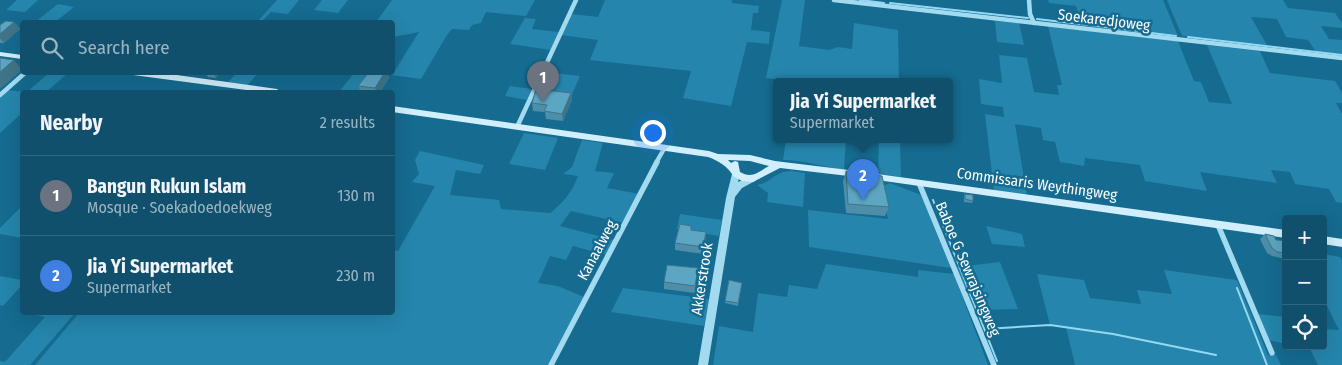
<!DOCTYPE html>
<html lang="en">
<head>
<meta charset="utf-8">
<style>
  :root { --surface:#10506c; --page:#195772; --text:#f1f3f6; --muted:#9cb5c2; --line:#30677f; --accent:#d6ab8b }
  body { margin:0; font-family:"Fira Sans Condensed",sans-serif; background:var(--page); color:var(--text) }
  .controls { position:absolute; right:15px; bottom:15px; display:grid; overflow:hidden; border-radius:5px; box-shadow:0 5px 20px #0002 }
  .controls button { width:45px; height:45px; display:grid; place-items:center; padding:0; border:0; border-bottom:1px solid var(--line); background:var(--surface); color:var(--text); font:25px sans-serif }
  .you { position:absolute; left:652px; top:132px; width:18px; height:18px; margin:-12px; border:4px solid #fff; border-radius:50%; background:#1a73e8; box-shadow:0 0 0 8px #1a73e833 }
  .badge { display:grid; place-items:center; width:32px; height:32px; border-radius:50%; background:var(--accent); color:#fff; font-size:16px; font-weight:700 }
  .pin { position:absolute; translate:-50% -41px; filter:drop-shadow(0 1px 2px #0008) }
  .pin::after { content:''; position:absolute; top:26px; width:18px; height:15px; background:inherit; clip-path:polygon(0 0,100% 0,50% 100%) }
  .popup { position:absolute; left:773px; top:78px; width:180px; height:65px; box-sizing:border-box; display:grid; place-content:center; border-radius:5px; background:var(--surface); filter:drop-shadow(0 1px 4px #0005); font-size:16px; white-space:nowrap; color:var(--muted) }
  .popup b { font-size:19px; color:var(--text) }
  .popup::after { content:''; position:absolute; left:50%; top:100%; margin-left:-10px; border:10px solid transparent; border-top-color:var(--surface) }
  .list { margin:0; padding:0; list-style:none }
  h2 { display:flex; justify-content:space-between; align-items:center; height:65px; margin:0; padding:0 20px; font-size:21px }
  h2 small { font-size:16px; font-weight:400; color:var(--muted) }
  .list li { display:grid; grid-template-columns:32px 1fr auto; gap:15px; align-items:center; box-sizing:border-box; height:80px; padding:0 20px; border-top:1px solid var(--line) }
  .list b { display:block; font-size:19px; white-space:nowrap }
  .list p { margin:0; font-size:16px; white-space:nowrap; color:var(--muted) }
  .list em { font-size:16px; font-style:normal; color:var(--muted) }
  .icon { flex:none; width:28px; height:28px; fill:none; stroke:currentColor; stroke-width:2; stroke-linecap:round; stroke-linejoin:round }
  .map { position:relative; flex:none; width:1342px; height:365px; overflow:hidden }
  .search { position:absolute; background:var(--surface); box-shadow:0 5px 20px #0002; left:20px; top:20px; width:375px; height:55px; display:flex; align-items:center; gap:12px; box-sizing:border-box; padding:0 18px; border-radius:5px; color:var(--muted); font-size:19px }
  .panel { position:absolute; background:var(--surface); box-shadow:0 5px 20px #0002; left:20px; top:90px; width:375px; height:225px; border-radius:5px }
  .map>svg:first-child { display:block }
  .green { fill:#2585ac }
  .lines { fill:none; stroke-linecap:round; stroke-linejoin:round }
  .stream { stroke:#94d9f3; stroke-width:2 }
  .minor-far1 { stroke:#a2daf0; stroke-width:4.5 }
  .minor { stroke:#a2daf0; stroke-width:5.5 }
  .tertiary { fill:#a2daf0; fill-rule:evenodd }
  .secondary { fill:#d0eefb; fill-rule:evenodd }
  .wall { fill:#4f8ea8 }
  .shaded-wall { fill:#407488 }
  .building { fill:#5ca5c3; stroke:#407488 }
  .labels { text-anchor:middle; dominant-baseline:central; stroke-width:5; stroke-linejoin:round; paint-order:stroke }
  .street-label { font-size:15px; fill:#fff; stroke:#156b90 }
</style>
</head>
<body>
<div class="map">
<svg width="1342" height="365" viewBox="0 0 1342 365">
  <rect width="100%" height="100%" fill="#156b90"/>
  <g class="green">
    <path d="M17 0H38L25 12 6 10Z"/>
    <path d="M277 0H299L288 14 271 12 261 22H257Z"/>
    <path d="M322 0H348L338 13 314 10Z"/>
    <path d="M392 0H535L526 16 486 12 481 23 472 25 469 30 452 29 447 35 421 79 392 75 419 32 393 37 392 22H376Z"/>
    <path d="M605 0H732V3L759 6 758 13H753L751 30 770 32 769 44 747 42 731 106 683 98 691 71 590 60 598 40 561 35 571 14 598 17Z"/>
    <path d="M782 0H805L799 46 829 50 838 47 852 49 854 23 898 30 899 81H791L766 78Z"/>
    <path d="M1048 0H1163L1178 36 1083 25 1076 6 1049 3Z"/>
    <path d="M1167 0H1283L1288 8 1335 13 1342 23V28L1321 26 1329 39 1342 40V55L1316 52 1308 40 1286 37 1277 19 1251 17 1268 47 1182 36Z"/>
    <path d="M58 4 74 7 55 22H35Z"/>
    <path d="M525 18 536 19 532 29 559 32 551 50 510 44Z"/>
    <path d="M995 21 1019 23 1024 45 997 42Z"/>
    <path d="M1048 26 1178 41 1194 81 1201 82 1209 102 1232 104 1207 45 1260 51 1270 73 1335 81 1342 93V103H1336L1342 114V203L1336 202 1329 189 1295 184 1290 172 1271 170 1277 183 1200 172 1207 191 1145 181 1140 165 1085 158 1084 166 1060 162 1055 142 1043 140 1041 128 1015 124 1027 196 994 191 985 114 1004 117 1003 107 981 104 979 79 1002 83 999 55 1027 58 1034 92 1059 95 1057 85H1062Z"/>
    <path d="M545 72 580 76 570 99 534 94Z"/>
    <path d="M49 73H68L46 92H27Z"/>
    <path d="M237 73H258L247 86 227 83Z"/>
    <path d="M354 73H373L359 92H339Z"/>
    <path d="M510 86 532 89 527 100 505 96Z"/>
    <path d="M8 90 23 92 22 113 0 133V97Z"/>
    <path d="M524 133 558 138 545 170 509 164Z"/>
    <path d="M786 139H846L844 170C824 167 804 160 783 160Z"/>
    <path d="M879 139H900L901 177 878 174Z"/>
    <path d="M582 140 603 143 595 171 614 173 607 188 640 194 624 223 571 211 560 226 614 240 606 255 573 246 566 260 550 256 538 283 558 286 584 297 548 365H35L79 313 392 312 393 250 398 251 435 186 412 182 419 174 415 160 420 151 484 165 480 174 456 170 450 195 499 200 501 209 550 213C564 202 572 192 578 176L563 174 572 167Z"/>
    <path d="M791 171 805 173 803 207 767 202 768 193 757 185C771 183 775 171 791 171Z"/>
    <path d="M890 183 921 195 951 268 809 247 808 210 888 219 881 187Z"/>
    <path d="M22 206V238L0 234V228Z"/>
    <path d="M680 214 722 220 719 236 677 229Z"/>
    <path d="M986 226 1022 234 1025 247 992 244Z"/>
    <path d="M1323 254 1340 257 1342 261V365H1318L1310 349 1298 346H1323V329L1339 330 1323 298Z"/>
    <path d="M1000 262 1018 309 974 310 957 267Z"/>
    <path d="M826 264 918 277V270L954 274 988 365H713L719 326 753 332 758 293 787 297 789 285 817 289Z"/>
    <path d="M1164 270 1237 280 1268 355H1276L1281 365H1075L1066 327 1050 325 1037 274 1084 280 1090 298 1141 304 1137 290 1172 294Z"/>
    <path d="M0 276 22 280V285L3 306 0 305Z"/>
    <path d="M623 288 709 299 704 326 611 312Z"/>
    <path d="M26 313H75L30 365H0V361L5 362 45 317Z"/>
    <path d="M1258 314 1286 317V344L1269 340Z"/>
  </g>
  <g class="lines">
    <g class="stream">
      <path d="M860 0 884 3"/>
      <path d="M890 3 1028 18"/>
      <path d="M1037 19 1139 31"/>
      <path d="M1143 32 1176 36"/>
      <path d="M1188 37 1342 55"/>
      <path d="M933 200 997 361"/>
      <path d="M1237 288 1267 365"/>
      <path d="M985 329 1050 325 1113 334 1216 355"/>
    </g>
    <g class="minor-far1">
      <path d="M834 0 1342 58"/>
      <path d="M1029 0 1030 14 1034 23"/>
      <path d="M0 95 26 72"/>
      <path d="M517 127 576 0"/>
      <path d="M656 163 665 147"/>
    </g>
    <g class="minor">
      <path d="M919 183 994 365"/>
      <path d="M1218 225 1272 353"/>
      <path d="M551 365 657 162"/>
    </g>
    <path class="tertiary" d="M736 171 740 174 738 182 752 176 756 179 755 181 742 188 735 197 708 365H698L726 198 732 174Z"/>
    <g class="secondary">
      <path d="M0 52 22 55V59L0 56Z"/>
      <path d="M130 72H155L277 89 281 92H262L133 75Z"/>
      <path d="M392 106 709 151 718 154 750 155 775 161 857 171 861 174 857 177 780 168 753 182 742 181 733 176C729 167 717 160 708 157L392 112ZM728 160 750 161 769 166C758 172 752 179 740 172L738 162 735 161 731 163Z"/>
      <path d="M870 173 1286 230V238L870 179 866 176Z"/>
      <path d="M1323 236 1342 239V247L1323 244Z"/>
    </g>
  </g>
  <g class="wall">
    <path d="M14 22 20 29 4 43H0V25Z"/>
    <path d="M203 72H221L216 78 208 77 206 73Z"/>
    <path d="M369 72H387L389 78 380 92H361L358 86Z"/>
    <path d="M571 93 572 100 563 121 546 119 545 112 533 111 532 103Z"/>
    <path d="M846 171 889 207 885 216 846 213 843 181Z"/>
    <path d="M965 194 973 201 972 203 964 202V196Z"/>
    <path d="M691 230 706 239 703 254 675 250V243Z"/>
    <path d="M1265 234 1276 240 1286 241V259L1272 256 1267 253 1260 239Z"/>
    <path d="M698 268 695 293 664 289V282Z"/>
    <path d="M729 280 742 283 738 306 725 303Z"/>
  </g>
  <g class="shaded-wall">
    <path d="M14 22 20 29 4 43 0 38V34Z"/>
    <path d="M14 60 22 70 0 89V72Z"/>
    <path d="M213 72H221L216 78Z"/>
    <path d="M385 72H387L389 78 380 92H377L375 88Z"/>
    <path d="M571 93 572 100 563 121 562 114Z"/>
    <path d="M706 232V239L703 254V247Z"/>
  </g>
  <g class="building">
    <path d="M6 21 14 22 0 34V25Z"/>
    <path d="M0 58 14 60 0 72Z"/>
    <path d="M369 72H385L375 88 358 86Z"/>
    <path d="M536 89 571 93 562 114 544 111 547 105 532 103Z"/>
    <path d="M846 171 882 176 889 207 848 204Z"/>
    <path d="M965 194 973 195V201L965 199Z"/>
    <path d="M680 224 691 226V230L706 232 703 247 675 243Z"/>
    <path d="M1265 234 1274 236 1276 240 1286 241V253L1277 252 1272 248Z"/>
    <path d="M667 265 698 268 695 286 664 282Z"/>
    <path d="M729 280 742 283 738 303 725 301Z"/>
  </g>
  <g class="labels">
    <g class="street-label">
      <text transform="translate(1104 20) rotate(7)">Soekaredjoweg</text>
      <text transform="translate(1037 184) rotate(8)">Commissaris Weythingweg</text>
      <text transform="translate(597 250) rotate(-62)">Kanaalweg</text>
      <text transform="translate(968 269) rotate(67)">Baboe G Sewrajsingweg</text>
      <text transform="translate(702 279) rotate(-81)">Akkerstrook</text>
    </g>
  </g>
</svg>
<div class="controls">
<button>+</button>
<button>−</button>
<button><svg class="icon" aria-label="locate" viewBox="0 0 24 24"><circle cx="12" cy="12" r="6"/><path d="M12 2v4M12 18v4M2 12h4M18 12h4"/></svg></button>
</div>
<div class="you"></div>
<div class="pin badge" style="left:543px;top:102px;background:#6b7280">1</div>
<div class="pin badge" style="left:863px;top:200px;background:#3f7fe0">2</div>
<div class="popup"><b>Jia Yi Supermarket</b>Supermarket</div>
<div class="search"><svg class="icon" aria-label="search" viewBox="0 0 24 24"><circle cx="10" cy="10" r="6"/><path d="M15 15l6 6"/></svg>Search here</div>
<section class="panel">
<h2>Nearby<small>2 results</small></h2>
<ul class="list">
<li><span class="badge" style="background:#6b7280">1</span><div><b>Bangun Rukun Islam</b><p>Mosque · Soekadoedoekweg</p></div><em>130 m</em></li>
<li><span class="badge" style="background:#3f7fe0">2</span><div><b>Jia Yi Supermarket</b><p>Supermarket</p></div><em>230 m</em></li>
</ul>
</section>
</div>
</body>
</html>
